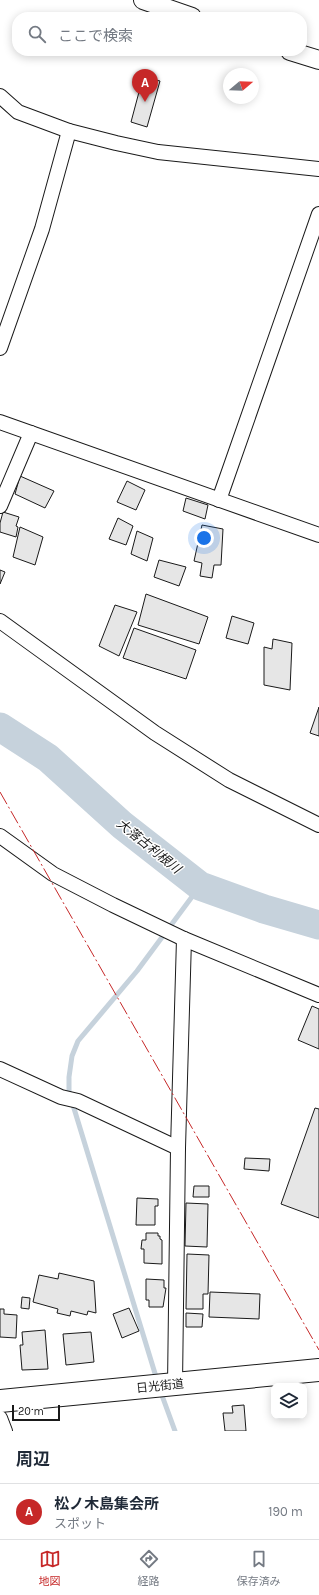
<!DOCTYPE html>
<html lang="ja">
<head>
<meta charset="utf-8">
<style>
  :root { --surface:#fff; --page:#f2f2f3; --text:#1f2937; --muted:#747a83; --line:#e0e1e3; --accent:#c62828 }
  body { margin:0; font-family:Karla,"Noto Sans JP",sans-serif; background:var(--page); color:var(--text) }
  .controls { position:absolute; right:12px; bottom:12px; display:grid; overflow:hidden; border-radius:8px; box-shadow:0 2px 10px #0003 }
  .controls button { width:36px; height:36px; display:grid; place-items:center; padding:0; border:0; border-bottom:1px solid var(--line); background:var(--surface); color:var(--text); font:20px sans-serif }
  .compass { position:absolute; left:223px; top:68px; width:36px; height:36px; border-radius:50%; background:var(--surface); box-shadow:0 2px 10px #0003; rotate:71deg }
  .scale { position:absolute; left:12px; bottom:10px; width:48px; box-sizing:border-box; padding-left:4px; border:2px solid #1a1a1a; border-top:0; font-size:11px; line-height:14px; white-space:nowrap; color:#1a1a1a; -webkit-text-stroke:3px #fff; paint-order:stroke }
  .you { position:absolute; left:204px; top:538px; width:14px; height:14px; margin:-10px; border:3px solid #fff; border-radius:50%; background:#1a73e8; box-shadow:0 0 0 6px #1a73e833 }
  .badge { display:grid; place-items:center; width:26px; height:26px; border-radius:50%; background:var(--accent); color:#fff; font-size:13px; font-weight:700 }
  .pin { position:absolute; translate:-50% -33px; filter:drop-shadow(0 1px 2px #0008) }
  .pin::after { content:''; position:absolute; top:21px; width:14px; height:12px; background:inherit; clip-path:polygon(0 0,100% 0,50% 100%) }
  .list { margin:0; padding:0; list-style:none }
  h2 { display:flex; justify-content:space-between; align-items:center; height:52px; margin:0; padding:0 16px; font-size:17px }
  h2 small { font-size:13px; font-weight:400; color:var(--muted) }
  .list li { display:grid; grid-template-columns:26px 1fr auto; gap:12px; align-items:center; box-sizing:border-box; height:56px; padding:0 16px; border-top:1px solid var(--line) }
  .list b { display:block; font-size:15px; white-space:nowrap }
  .list p { margin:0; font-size:13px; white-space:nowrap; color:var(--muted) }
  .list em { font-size:13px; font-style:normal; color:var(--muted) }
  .icon { flex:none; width:22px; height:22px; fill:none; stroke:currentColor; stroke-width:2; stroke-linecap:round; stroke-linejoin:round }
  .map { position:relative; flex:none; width:319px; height:1431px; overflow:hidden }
  .search { position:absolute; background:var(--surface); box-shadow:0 2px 10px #0003; left:12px; right:12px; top:12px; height:44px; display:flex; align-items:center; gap:10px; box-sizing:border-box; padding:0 14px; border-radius:16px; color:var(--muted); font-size:15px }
  .sheet { height:108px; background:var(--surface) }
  nav { display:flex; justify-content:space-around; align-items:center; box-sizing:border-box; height:56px; border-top:1px solid var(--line); background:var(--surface); font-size:11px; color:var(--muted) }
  nav a { display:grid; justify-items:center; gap:2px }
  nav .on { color:var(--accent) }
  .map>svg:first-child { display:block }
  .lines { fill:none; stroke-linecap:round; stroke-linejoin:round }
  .stream { stroke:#c6d2dc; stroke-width:5 }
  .river { stroke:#c6d2dc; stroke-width:29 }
  .building { fill:#e6e6e6; stroke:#1a1a1a }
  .minor-casing { stroke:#1a1a1a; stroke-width:16 }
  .tertiary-casing { stroke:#1a1a1a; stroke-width:20 }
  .trunk-casing { stroke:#1a1a1a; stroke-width:24 }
  .minor { stroke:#fff; stroke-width:14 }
  .tertiary { stroke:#fff; stroke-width:18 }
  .trunk { stroke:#fff; stroke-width:22 }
  .power { stroke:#c62828; stroke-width:1; stroke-dasharray:14 3 2 3; stroke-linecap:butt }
  .labels { text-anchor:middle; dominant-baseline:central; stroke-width:3; stroke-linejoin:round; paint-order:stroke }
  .street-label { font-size:12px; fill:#1a1a1a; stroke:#fff }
  .water-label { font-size:13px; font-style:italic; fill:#1a1a1a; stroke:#fff }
</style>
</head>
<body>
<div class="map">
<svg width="319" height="1431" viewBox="0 0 319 1431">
  <rect width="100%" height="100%" fill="#fff"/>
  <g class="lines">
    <g class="stream">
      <path d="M157 1380 69 1092V1077L72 1056 78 1041 137 971 200 886"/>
      <path d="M160 1390 175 1431"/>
    </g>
    <path class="river" d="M0 727 48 758 122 825 200 886 264 909 319 925"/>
  </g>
  <g class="building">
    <path d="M143 77 160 81 147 127 131 122Z"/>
    <path d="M20 476 54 491 45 508 15 494Z"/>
    <path d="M127 481 145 490 136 510 117 502Z"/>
    <path d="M186 498 208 505 205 519 183 511Z"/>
    <path d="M3 512 19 517 16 526 18 527 16 537 0 532V523Z"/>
    <path d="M118 518 133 526 126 545 109 539Z"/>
    <path d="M202 525 223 529 221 565H214L212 578 200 576 202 563 194 561Z"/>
    <path d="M20 527 43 537 35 565 13 557Z"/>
    <path d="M137 531 153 538 147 561 131 554Z"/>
    <path d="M159 560 186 567 179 586 154 577Z"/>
    <path d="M0 570 5 572 0 584Z"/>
    <path d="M146 594 208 617 199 644 138 625Z"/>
    <path d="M115 605 137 612 119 656 99 646Z"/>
    <path d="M232 616 254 623 248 644 226 638Z"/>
    <path d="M134 628 196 650 186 679 123 658Z"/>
    <path d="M273 639 292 643 290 690 264 685V647L272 649Z"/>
    <path d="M319 707V736L310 733Z"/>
    <path d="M312 1006 319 1009V1049L298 1040Z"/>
    <path d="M315 1108 319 1109V1218L281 1204Z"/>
    <path d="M245 1158 270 1159 269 1171 244 1169Z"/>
    <path d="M194 1186H209V1197H193Z"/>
    <path d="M137 1198 158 1199V1206H155V1225H136Z"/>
    <path d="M186 1203 208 1204 207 1247 185 1246Z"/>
    <path d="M146 1233H158V1236H160V1239L162 1240V1264L144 1263V1249H141L142 1240H146Z"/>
    <path d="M187 1254 209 1255 208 1294H203V1309H186Z"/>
    <path d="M59 1273 94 1281 96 1313 88 1311 87 1315 71 1311 70 1316 57 1313 58 1309 33 1302 39 1275 58 1279Z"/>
    <path d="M146 1279 164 1280V1288H166L163 1307H149V1300H146Z"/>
    <path d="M210 1292 260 1294 259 1319 209 1317Z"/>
    <path d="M22 1297 30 1298 29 1309 21 1308Z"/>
    <path d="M129 1308 139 1331 122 1338 113 1314Z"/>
    <path d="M0 1309H4V1314L17 1315 16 1338 0 1337Z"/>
    <path d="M186 1313 203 1314 202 1327H186Z"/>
    <path d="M45 1330 48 1369 22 1370 20 1345H23L22 1332Z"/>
    <path d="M91 1332 94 1362 66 1365 63 1334Z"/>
    <path d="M244 1405 246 1431H225L223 1413H233L232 1406Z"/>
  </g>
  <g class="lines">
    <g class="minor-casing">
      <g id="minor">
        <path d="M0 96 18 112 69 131 116 143 158 152 319 169"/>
        <path d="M0 348 42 229 69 131"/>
        <path d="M0 422 319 535"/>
        <path d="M219 500 319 214"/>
        <path d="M0 506 31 433"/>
        <path d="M0 621 155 733 229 780 319 825"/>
        <path d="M0 836 53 874 113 905 184 939 319 995"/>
        <path d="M0 1069 61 1097 78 1101 178 1148"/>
        <path d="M175 1385 178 1148 184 939"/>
        <path d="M0 1418 5 1431"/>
      </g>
    </g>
    <g class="tertiary-casing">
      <g id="tertiary">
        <path d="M143 0 192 17"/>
        <path d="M290 51 319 60"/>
      </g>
    </g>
    <g class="trunk-casing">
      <path id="trunk" d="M0 1401 319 1370"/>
    </g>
    <use href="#minor" class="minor"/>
    <use href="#tertiary" class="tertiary"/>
    <use href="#trunk" class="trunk"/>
    <path class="power" d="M0 792 319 1350"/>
  </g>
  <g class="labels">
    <g class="street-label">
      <text transform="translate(160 1386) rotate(-6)">日光街道</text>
    </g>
    <g class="water-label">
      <text transform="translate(149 846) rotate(39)">大落古利根川</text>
    </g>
  </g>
</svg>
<div class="controls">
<button><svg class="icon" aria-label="layers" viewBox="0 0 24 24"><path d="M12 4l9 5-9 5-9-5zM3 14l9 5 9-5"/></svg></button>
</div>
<svg class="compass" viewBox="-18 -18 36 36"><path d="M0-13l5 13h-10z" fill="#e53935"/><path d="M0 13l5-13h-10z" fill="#747a83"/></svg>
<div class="scale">20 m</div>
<div class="you"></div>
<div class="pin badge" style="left:145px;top:102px">A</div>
<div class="search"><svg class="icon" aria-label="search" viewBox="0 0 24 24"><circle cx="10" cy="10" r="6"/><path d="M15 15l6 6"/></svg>ここで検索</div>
</div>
<section class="sheet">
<h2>周辺<small></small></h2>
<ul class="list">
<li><span class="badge">A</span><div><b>松ノ木島集会所</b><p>スポット</p></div><em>190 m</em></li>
</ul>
</section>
<nav>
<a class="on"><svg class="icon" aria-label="map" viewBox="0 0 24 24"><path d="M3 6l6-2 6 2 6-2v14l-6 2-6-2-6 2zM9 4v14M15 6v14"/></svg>地図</a>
<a><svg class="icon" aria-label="directions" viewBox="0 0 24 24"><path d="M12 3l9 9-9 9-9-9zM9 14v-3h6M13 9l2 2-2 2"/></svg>経路</a>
<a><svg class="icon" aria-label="saved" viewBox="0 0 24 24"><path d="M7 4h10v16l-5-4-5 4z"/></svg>保存済み</a>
</nav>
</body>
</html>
